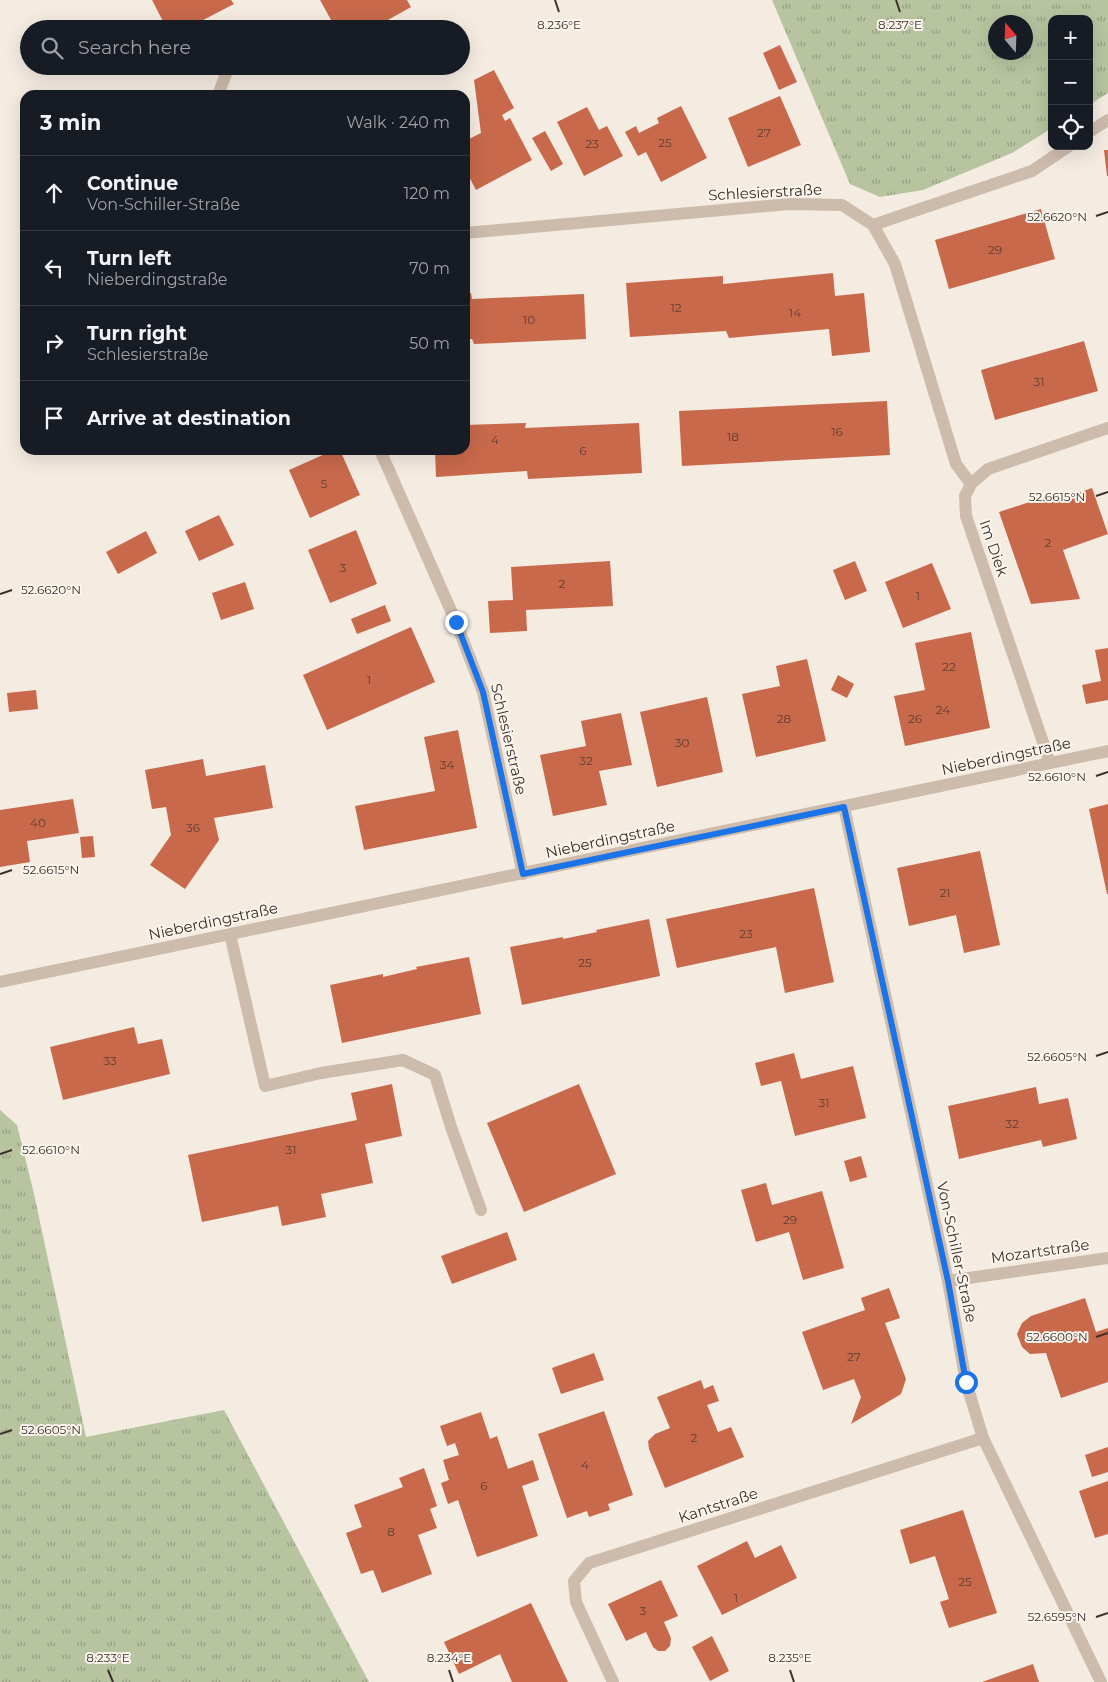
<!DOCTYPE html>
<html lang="en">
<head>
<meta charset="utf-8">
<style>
  :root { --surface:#171b24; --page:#242831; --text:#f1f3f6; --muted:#9ea1a6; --line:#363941 }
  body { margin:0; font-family:Montserrat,sans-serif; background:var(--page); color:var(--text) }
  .controls { position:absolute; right:15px; top:15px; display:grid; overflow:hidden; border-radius:10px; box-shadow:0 5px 20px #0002 }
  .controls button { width:45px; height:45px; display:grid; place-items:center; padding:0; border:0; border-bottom:1px solid var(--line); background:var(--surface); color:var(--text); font:25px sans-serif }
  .compass { position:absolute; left:988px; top:15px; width:45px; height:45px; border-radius:50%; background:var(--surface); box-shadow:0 5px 20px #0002; rotate:341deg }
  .stop { position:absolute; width:15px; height:15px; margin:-11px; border:4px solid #1a73e8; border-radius:50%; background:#fff }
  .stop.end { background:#1a73e8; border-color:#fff; box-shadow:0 1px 5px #0008 }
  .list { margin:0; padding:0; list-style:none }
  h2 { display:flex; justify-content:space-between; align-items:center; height:65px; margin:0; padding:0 20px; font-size:21px }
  h2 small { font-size:16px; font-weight:400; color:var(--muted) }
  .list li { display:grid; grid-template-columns:32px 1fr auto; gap:15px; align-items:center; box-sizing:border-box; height:75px; padding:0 20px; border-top:1px solid var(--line) }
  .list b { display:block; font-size:19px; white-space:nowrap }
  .list p { margin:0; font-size:16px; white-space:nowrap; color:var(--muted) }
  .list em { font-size:16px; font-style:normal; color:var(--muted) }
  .icon { flex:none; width:28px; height:28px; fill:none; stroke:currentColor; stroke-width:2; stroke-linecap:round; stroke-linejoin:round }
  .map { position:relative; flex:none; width:1108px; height:1682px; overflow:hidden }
  .search { position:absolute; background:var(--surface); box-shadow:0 5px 20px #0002; left:20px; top:20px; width:450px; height:55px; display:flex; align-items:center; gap:12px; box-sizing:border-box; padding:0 18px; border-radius:28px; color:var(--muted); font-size:19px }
  .panel { position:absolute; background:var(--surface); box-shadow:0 5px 20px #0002; left:20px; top:90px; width:450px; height:365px; border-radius:15px }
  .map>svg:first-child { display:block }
  .grass { fill:url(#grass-tufts); fill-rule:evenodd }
  .building { fill:#c8694b }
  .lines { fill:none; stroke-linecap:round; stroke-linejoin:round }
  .lane { stroke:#cdbbac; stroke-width:12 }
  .street { stroke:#cdbbac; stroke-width:12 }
  .route { stroke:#1a73e8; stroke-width:6 }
  .ticks { fill:none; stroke:#3b302b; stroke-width:2 }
  .labels { text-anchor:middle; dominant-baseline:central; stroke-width:4; stroke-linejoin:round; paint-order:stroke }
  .number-label { font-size:12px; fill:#5e3e33 }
  .street-label { font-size:15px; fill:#3b302b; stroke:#fbf5ee }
  .ticks-label { font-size:12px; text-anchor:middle; fill:#3b302b; stroke:#fbf5ee; stroke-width:4; stroke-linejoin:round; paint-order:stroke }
</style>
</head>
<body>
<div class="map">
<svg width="1108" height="1682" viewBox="0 0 1108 1682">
  <defs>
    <pattern id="grass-tufts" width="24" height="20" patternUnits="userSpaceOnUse" patternTransform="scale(1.25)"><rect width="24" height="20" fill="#b8c4a0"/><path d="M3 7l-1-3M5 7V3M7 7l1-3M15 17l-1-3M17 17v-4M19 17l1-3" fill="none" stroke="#97a083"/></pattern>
  </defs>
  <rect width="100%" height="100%" fill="#f4ebe1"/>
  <g class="grass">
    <path d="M772 0H1108V93L1089 105V19H1052V128L1012 153 923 190 880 197 850 184ZM996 22H1026V52H996Z"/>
    <path d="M0 1110 17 1125 34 1194 86 1437 224 1410 369 1682H0Z"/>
  </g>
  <g class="building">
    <path d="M152 0H231L234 4 186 29H167Z"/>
    <path d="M320 0H407L411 7 372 29H336Z"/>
    <path d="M780 45 797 82 779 90 763 53Z"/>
    <path d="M494 70 514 108 502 115 505 121 510 118 532 160 476 190 465 169V141L481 133 474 80Z"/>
    <path d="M780 96 801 145 748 167 728 118Z"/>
    <path d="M681 106 707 158 661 182 646 152 638 156 625 132 636 126 639 133 659 123 657 118Z"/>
    <path d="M587 107 599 130 607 126 623 156 584 176 557 122Z"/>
    <path d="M545 131 563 164 551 171 532 138Z"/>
    <path d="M1104 150H1108V176H1107Z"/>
    <path d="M1041 209 1055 259 949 289 935 240Z"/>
    <path d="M833 273 835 296 864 293 870 352 832 356 829 329 729 338 726 331 630 337 626 283 723 276V284Z"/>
    <path d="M465 293H471L472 299 584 294 586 339 474 344 472 339H465Z"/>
    <path d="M1084 341 1098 391 995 420 981 370Z"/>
    <path d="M887 401 890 455 682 466 679 411Z"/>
    <path d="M526 423 525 428 639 423 642 473 528 479 527 471 436 477 435 450H465V425Z"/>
    <path d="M334 450H340L360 495 310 518 289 470Z"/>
    <path d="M1092 488 1108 534 1063 550 1080 599 1031 604 999 512 1048 496 1050 503Z"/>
    <path d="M219 515 234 545 199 561 185 531Z"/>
    <path d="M356 530 377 584 330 603 308 550Z"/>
    <path d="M146 531 157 553 118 574 106 552Z"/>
    <path d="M610 561 613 606 526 610 527 631 490 633 488 601 513 600 511 567Z"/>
    <path d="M855 561 867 591 845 600 833 570Z"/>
    <path d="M932 563 951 609 903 628 885 582Z"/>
    <path d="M245 582 254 609 221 620 212 593Z"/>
    <path d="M385 605 391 621 357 634 351 619Z"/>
    <path d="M411 627 435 682 327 730 303 675Z"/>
    <path d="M971 632 990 728 905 746 894 696 925 690 915 643Z"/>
    <path d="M1108 648V700L1086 704 1082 685 1101 681 1095 650Z"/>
    <path d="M807 659 826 741 756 757 742 694 780 686 776 666Z"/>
    <path d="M838 675 854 684 847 698 831 690Z"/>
    <path d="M36 690 38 709 9 712 7 693Z"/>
    <path d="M707 697 723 772 657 787 640 712Z"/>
    <path d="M621 713 632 765 599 771 607 805 553 816 540 755 586 746 581 721Z"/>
    <path d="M458 730 477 828 364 850 355 806 435 791 424 737Z"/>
    <path d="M203 759 206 776 265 765 273 808 214 818 219 840 185 889 150 865 171 835 166 807 152 809 145 770Z"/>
    <path d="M73 799 79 833 27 841 30 862 0 867V810Z"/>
    <path d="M1108 804V894H1107L1089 809Z"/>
    <path d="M93 836 95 857 82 858 80 837Z"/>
    <path d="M980 851 1000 945 964 953 956 915 909 926 897 868Z"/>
    <path d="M814 888 834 982 785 993 776 947 677 968 666 919Z"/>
    <path d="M649 919 660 976 522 1005 510 947 563 937V939L597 932 596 930Z"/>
    <path d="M469 957 481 1014 342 1043 330 985 383 974V977L387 976 417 969 416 967Z"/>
    <path d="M134 1027 138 1044 162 1039 170 1074 63 1100 50 1047Z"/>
    <path d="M794 1053 801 1079 853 1066 866 1118 795 1136 781 1081 761 1086 755 1063Z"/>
    <path d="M392 1084 402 1136 365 1144 373 1183 321 1194 326 1217 282 1226 278 1206 202 1222 188 1155 357 1120 351 1093Z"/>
    <path d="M579 1084 616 1174 524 1212 487 1123Z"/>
    <path d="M1036 1087 1039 1104 1068 1098 1077 1139 1043 1147 1041 1140 959 1159 948 1106Z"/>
    <path d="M861 1156 867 1177 850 1182 844 1161Z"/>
    <path d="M766 1183 772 1205 822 1191 844 1268 803 1280 789 1232 756 1242 741 1190Z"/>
    <path d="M507 1232 517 1260 452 1284 441 1256Z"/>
    <path d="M889 1288 900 1318 885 1323 906 1379 901 1394 851 1424 861 1397 854 1379 823 1390 802 1332 865 1310 861 1298Z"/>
    <path d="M1085 1298 1096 1332 1108 1328V1382L1061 1398 1046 1353 1030 1354 1022 1347 1017 1334 1022 1323 1031 1316Z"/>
    <path d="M594 1353 604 1380 561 1394 552 1368Z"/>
    <path d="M701 1380 704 1389 713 1385 719 1401 707 1405 718 1432 731 1427 744 1457 665 1488 649 1449 648 1441 655 1434 670 1428 657 1397Z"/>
    <path d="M604 1411 633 1495 608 1504 610 1510 589 1517 587 1511 567 1518 538 1434Z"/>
    <path d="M481 1412 490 1439 497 1436 508 1469 533 1460 539 1480 522 1486 538 1536 477 1557 458 1500 448 1504 441 1483 449 1480 443 1460 459 1455 455 1443 447 1446 440 1426Z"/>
    <path d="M1108 1447V1472L1092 1477 1085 1455Z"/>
    <path d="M424 1468 437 1506 430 1509 437 1528 418 1535 432 1574 382 1593 373 1570 361 1574 346 1533 362 1527 354 1505 403 1487 399 1478Z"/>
    <path d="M1108 1481V1534L1095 1538 1079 1491Z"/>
    <path d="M963 1510 997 1613 949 1628 940 1602 949 1599 935 1556 910 1564 900 1530Z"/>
    <path d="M747 1541 755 1558 781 1545 797 1578 722 1615 697 1566Z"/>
    <path d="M661 1580 678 1616 664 1622 671 1638 670 1646 665 1651H658L653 1647 646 1632 626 1641 608 1604Z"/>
    <path d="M531 1603 568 1682H512L500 1654 459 1674 444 1642Z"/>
    <path d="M712 1636 729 1671 710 1681 692 1647Z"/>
    <path d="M1033 1664 1039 1682H982Z"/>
  </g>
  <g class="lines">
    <path class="lane" d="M230 934 265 1086 321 1073 403 1060 435 1075 451 1127 481 1210"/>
    <g class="street">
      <path d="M218 95 229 66"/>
      <path d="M1089 132 1108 120"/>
      <path d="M873 225 1032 171 1069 146"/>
      <path d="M465 233 790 204 842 205 873 225 895 264 956 464 971 484"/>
      <path d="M380 450 456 622 483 692 523 874"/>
      <path d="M1050 763 966 516 965 496 971 484 988 469 1108 428"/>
      <path d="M844 807 948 1281 966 1382 983 1438 1101 1682"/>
      <path d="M0 982 1108 751"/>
      <path d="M948 1281 1108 1258"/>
      <path d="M613 1682 576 1602 574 1581 589 1563 983 1438"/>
    </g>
  </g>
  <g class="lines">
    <path class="route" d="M456 622 483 692 523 874 844 807 948 1281 966 1382"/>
  </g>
  <path class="ticks" d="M555 0 559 12M896 0 900 12M1096 216 1108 212M1096 496 1108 492M0 594 12 590M1096 776 1108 772M0 874 12 870M1096 1056 1108 1052M0 1154 12 1150M1096 1337 1108 1333M0 1434 12 1430M1096 1617 1108 1613M108 1670 113 1682M449 1670 453 1682M790 1670 794 1682"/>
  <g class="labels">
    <g class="number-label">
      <text x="764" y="132">27</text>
      <text x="665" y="142">25</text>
      <text x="592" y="143">23</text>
      <text x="995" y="249">29</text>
      <text x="676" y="307">12</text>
      <text x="795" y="312">14</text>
      <text x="529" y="319">10</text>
      <text x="1039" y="381">31</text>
      <text x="837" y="431">16</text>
      <text x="733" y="436">18</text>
      <text x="495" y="439">4</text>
      <text x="583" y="450">6</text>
      <text x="324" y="483">5</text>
      <text x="1048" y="542">2</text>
      <text x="343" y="567">3</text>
      <text x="562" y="583">2</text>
      <text x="918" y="595">1</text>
      <text x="949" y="666">22</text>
      <text x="369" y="679">1</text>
      <text x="943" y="709">24</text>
      <text x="784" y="718">28</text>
      <text x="915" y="718">26</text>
      <text x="682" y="742">30</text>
      <text x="586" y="760">32</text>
      <text x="447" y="764">34</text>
      <text x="38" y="822">40</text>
      <text x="193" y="827">36</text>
      <text x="945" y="892">21</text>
      <text x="746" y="933">23</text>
      <text x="585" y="962">25</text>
      <text x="110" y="1060">33</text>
      <text x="824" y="1102">31</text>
      <text x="1012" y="1123">32</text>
      <text x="291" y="1149">31</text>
      <text x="790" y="1219">29</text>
      <text x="854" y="1356">27</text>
      <text x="694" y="1437">2</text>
      <text x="585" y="1464">4</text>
      <text x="484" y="1485">6</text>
      <text x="391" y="1531">8</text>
      <text x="965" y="1581">25</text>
      <text x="736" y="1597">1</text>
      <text x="643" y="1610">3</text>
    </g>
    <g class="street-label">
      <text transform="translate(765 192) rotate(-3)">Schlesierstraße</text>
      <text transform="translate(994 548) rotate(71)">Im Diek</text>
      <text transform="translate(509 739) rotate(77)">Schlesierstraße</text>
      <text transform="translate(1006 756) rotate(-12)">Nieberdingstraße</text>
      <text transform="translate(610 839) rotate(-12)">Nieberdingstraße</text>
      <text transform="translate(213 921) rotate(-12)">Nieberdingstraße</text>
      <text transform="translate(1040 1251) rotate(-8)">Mozartstraße</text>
      <text transform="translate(957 1252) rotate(78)">Von-Schiller-Straße</text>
      <text transform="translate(718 1505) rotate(-18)">Kantstraße</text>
    </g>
  </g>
  <g class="ticks-label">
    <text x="559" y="29">8.236°E</text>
    <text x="900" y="29">8.237°E</text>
    <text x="1057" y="221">52.6620°N</text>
    <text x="1057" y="501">52.6615°N</text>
    <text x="51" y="594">52.6620°N</text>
    <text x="1057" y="781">52.6610°N</text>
    <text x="51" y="874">52.6615°N</text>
    <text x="1057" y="1061">52.6605°N</text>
    <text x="51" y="1154">52.6610°N</text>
    <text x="1057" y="1341">52.6600°N</text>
    <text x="51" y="1434">52.6605°N</text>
    <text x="1057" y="1621">52.6595°N</text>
    <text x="108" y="1662">8.233°E</text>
    <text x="449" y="1662">8.234°E</text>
    <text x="790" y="1662">8.235°E</text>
  </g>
</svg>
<div class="controls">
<button>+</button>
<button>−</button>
<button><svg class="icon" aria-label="locate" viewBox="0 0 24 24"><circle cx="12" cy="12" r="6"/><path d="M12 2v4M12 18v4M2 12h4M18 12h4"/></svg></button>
</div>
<svg class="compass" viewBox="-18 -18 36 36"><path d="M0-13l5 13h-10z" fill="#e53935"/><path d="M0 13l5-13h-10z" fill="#9ea1a6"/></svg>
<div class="stop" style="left:966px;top:1382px"></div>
<div class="stop end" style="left:456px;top:622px"></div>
<div class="search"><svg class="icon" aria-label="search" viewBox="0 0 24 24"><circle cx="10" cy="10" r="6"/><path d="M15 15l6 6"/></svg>Search here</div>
<section class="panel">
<h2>3 min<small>Walk · 240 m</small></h2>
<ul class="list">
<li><svg class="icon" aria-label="ahead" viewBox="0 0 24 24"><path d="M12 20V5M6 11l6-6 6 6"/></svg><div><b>Continue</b><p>Von-Schiller-Straße</p></div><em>120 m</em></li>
<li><svg class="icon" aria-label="left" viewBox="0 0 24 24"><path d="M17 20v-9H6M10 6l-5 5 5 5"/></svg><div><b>Turn left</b><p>Nieberdingstraße</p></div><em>70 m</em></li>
<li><svg class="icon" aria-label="right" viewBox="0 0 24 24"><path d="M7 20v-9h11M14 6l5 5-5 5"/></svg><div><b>Turn right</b><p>Schlesierstraße</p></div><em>50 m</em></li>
<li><svg class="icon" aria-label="arrive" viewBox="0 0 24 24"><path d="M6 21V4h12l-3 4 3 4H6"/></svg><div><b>Arrive at destination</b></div></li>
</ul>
</section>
</div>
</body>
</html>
